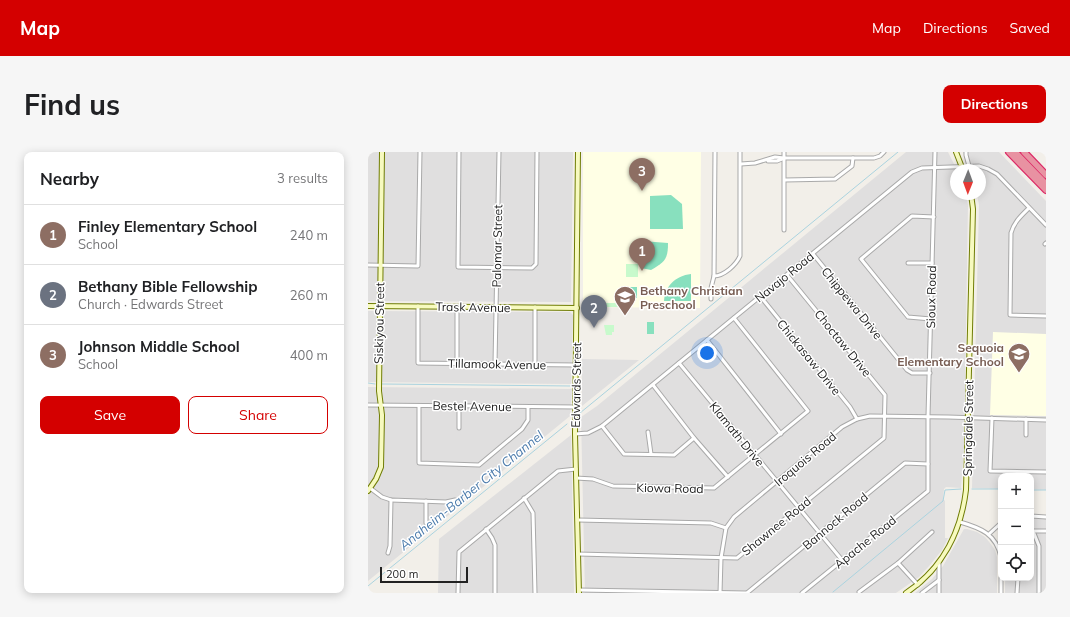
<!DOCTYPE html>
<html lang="en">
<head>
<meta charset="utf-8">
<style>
  :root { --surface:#fff; --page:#f6f6f6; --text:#202124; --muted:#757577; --line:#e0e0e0; --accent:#d40000 }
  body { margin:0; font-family:Mulish,sans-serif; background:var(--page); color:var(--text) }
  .controls { position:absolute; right:12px; bottom:12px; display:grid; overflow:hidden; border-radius:8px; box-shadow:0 2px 10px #0003 }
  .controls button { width:36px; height:36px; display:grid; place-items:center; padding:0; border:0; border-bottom:1px solid var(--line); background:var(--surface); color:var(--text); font:20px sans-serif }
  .compass { position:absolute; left:582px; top:12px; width:36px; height:36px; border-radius:50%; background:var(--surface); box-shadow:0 2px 10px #0003; rotate:181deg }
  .scale { position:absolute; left:12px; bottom:10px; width:88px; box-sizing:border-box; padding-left:4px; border:2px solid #222; border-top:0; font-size:11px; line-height:14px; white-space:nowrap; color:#222; -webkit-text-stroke:3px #fff; paint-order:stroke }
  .you { position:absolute; left:339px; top:201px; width:14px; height:14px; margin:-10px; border:3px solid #fff; border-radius:50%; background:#1a73e8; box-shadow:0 0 0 6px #1a73e833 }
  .badge { display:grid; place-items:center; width:26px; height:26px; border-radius:50%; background:var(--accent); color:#fff; font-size:13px; font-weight:700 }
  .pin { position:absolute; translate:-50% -33px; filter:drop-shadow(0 1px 2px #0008) }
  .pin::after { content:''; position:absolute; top:21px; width:14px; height:12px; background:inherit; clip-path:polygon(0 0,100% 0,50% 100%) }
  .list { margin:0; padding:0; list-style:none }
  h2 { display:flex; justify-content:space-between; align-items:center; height:52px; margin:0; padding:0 16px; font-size:17px }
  h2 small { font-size:13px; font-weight:400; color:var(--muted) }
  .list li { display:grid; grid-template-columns:26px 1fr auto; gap:12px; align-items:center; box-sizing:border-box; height:60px; padding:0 16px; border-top:1px solid var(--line) }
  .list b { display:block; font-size:15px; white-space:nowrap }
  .list p { margin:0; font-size:13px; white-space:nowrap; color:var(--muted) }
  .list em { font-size:13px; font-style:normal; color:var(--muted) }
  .actions { display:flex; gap:8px; padding:12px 16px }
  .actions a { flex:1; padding:9px 0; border:1px solid var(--accent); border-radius:8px; text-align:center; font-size:14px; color:var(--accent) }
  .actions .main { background:var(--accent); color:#fff }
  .icon { flex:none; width:22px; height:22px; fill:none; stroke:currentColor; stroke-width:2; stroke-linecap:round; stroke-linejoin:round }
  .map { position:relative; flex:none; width:678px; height:441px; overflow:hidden; border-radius:8px }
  header { display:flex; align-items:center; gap:24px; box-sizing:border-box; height:56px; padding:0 20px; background:var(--accent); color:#fff }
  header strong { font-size:19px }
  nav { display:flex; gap:22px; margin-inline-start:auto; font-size:14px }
  .intro { display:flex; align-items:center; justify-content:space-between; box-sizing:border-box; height:96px; padding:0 24px }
  h1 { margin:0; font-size:28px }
  .button { padding:10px 18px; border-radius:8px; background:var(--accent); color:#fff; font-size:14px; font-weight:700 }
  main { display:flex; gap:24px; padding:0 24px }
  aside { flex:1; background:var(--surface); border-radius:8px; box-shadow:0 2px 10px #0003 }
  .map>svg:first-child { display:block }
  .residential { fill:#e0dfdf }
  .education { fill:#ffffe5 }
  .park { fill:#c8facc }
  .pitch { fill:#88e0be }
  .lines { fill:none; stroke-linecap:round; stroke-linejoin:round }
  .stream { stroke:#aad3df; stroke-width:1 }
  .street-casing { stroke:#a9a9a9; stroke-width:5 }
  .secondary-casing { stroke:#707d05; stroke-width:6 }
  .highway-casing { stroke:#dc2a67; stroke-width:8 }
  .street { stroke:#fff; stroke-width:3 }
  .secondary { stroke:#f7fabf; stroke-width:4 }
  .highway { stroke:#e892a2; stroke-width:5.5 }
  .labels { text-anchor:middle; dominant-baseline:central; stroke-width:3; stroke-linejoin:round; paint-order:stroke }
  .street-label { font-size:12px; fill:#222; stroke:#fff }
  .education-label { font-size:12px; font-weight:bold; fill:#785e54; stroke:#fff; text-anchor:start }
  .water-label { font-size:13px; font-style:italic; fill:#4a7aab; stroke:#fff }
</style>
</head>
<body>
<header>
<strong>Map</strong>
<nav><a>Map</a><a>Directions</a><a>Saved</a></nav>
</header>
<div class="intro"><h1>Find us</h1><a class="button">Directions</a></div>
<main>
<aside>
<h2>Nearby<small>3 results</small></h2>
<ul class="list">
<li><span class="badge" style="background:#8d6e63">1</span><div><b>Finley Elementary School</b><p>School</p></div><em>240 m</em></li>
<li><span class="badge" style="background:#6b7280">2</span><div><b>Bethany Bible Fellowship</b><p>Church · Edwards Street</p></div><em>260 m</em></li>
<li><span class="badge" style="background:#8d6e63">3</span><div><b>Johnson Middle School</b><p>School</p></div><em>400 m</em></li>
</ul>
<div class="actions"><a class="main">Save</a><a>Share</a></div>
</aside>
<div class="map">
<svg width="678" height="441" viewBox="0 0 678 441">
  <rect width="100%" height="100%" fill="#f2efe9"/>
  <g class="residential">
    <path d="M0 0H205L203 150 0 149Z"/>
    <path d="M538 0H580L589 18 588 42H598L600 53 596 297 593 336 578 335 576 337 575 347 577 349V386H580L574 398 562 413 551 425 528 441H217L213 265 229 254Z"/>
    <path d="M595 0H631L678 49V338L663 337V324H633V337L604 336 611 53 609 42H612V18H601Z"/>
    <path d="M0 159 202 160 205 163 203 232 0 230Z"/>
    <path d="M214 207 271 208 214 254Z"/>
    <path d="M0 235 204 237 202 264 0 429V344L4 338 0 334Z"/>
    <path d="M203 283 206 441H70L71 387Z"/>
    <path d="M663 367H678V441H637V426H663Z"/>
    <path d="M596 377H599L609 380 617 385 622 391 627 398 629 405V441H547L564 427 575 414Z"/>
  </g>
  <g class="education">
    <path d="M215 0H333L332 156 215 155Z"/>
    <path d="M625 180 678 182V264L622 263Z"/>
  </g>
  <g class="park">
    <rect x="258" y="112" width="12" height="13"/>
    <rect x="236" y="151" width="21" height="4"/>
    <path d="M236 173H246V180H244V183H238Z"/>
  </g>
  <g class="pitch">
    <path d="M303 43 314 52 315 77H282V44Z"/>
    <path d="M274 89 300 91C300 107 297 110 283 118L273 116Z"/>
    <path d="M323 122V149H296C297 134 307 124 323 122Z"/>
    <rect x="262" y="135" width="7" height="11"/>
    <rect x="279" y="170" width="7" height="12"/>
  </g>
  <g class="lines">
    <g class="stream">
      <path d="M0 231 7 232"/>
      <path d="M14 232 203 234"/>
      <path d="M212 261 530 0"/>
      <path d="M604 337H633"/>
      <path d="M663 338H678"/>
      <path d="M0 434 199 272"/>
      <path d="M465 440 575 349 577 338 593 337"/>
    </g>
    <g class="street-casing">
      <g id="street">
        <path d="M91 0 90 115 164 116 168 112 169 0"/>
        <path d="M598 0V3L601 14"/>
        <path d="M400 9H409L414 7"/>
        <path d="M373 12 387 11 407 5 416 6H506L512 4 516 0"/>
        <path d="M417 28 467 27 484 14 485 6"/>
        <path d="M661 56C653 64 646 70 643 81L642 163 678 164"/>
        <path d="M416 78V0"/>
        <path d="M677 92 678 91"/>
        <path d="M445 102 539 218 544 221H562"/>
        <path d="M540 111H564"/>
        <path d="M0 113 50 114 52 0"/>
        <path d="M346 124C356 124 368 113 372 104V0"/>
        <path d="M392 144 482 255 489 267"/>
        <path d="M343 147V136L346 124 347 0"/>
        <path d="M50 154V211L209 213"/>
        <path d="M563 167 540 165 493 107 544 64 566 65"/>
        <path d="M339 188 413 282"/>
        <path d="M89 211V155"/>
        <path d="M311 211 474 408"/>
        <path d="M127 212 131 0"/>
        <path d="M167 212V155"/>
        <path d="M285 233 326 286 360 325"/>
        <path d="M0 253 208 255"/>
        <path d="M51 254V311L111 313 154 277 160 268V255"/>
        <path d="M624 266 622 319 678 320"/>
        <path d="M234 274 256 302 306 303 326 286"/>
        <path d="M91 276V254"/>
        <path d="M280 280 283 302"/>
        <path d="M207 282 220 281 234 274 544 20 554 16 611 14 620 17 629 22 678 73"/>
        <path d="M658 283V267"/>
        <path d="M208 326 225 327 245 334 346 336 440 259 366 166"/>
        <path d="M2 336 14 345 23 348 78 350 87 348"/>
        <path d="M156 346 165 361 167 441"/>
        <path d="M663 364 678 365"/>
        <path d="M210 368 343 371 358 376 366 365 474 275 489 267 502 264 580 265 678 268"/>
        <path d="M592 370C613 376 628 382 633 405"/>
        <path d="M58 371V349"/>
        <path d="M118 377 124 386 127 393V441"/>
        <path d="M663 379H678"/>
        <path d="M665 379 671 394V441"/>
        <path d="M621 382 633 371"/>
        <path d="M632 390 633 389"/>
        <path d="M20 401 22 394 23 348"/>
        <path d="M210 402 369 406 516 286 517 243 419 123"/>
        <path d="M530 411 550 433"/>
        <path d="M211 438 378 441"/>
        <path d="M491 440 530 411 564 380"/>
        <path d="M90 441 91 400 190 319 208 317"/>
        <path d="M352 441 353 406 358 376"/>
        <path d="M379 441 537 311 560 312"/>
        <path d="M434 441 560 339V264L567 0"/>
        <path d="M554 441 571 428"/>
        <path d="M571 441V411"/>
        <path d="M633 441V426"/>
        <path d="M649 441 650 426"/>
      </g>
    </g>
    <g class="secondary-casing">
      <g id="secondary">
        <path d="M210 0 207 282 211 441"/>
        <path d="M588 0 595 18"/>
        <path d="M0 154 209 156"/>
        <path d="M0 339 8 327 13 315 14 263 11 239 14 0"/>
        <path d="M538 441C574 417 593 380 598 338L605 57 603 42"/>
      </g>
    </g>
    <g class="highway-casing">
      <g id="highway">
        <path d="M641 0 678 38"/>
        <path d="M647 0 678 32"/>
        <path d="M656 0 678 23"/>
      </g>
    </g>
    <use href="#street" class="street"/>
    <use href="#secondary" class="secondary"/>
    <use href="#highway" class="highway"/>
  </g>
  <defs>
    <g id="school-pin" transform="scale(1.15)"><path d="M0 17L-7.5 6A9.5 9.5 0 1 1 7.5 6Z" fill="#8d6e63" stroke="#fff"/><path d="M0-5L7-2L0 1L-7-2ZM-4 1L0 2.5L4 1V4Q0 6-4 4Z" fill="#fff"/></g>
  </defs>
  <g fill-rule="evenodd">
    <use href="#school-pin" x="257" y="145"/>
    <use href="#school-pin" x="651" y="202"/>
  </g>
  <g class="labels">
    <g class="street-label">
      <text transform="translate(129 94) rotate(-89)">Palomar Street</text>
      <text transform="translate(416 125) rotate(-39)">Navajo Road</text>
      <text transform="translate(563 145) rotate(-89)">Sioux Road</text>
      <text transform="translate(484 151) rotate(51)">Chippewa Drive</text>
      <text transform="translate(105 155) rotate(1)">Trask Avenue</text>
      <text transform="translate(11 171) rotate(-89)">Siskiyou Street</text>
      <text transform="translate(475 191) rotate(51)">Choctaw Drive</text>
      <text transform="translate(441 205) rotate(51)">Chickasaw Drive</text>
      <text transform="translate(129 212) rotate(1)">Tillamook Avenue</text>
      <text transform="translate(208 233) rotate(-89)">Edwards Street</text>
      <text transform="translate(104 254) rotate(1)">Bestel Avenue</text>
      <text transform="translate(600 276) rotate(-89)">Springdale Street</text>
      <text transform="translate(369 282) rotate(51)">Klamath Drive</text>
      <text transform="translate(437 307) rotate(-40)">Iroquois Road</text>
      <text transform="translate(302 336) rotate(1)">Kiowa Road</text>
      <text transform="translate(467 369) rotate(-40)">Bannock Road</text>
      <text transform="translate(408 374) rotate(-39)">Shawnee Road</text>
      <text transform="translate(497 390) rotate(-39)">Apache Road</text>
    </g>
    <g class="education-label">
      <text x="272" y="138">Bethany Christian<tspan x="272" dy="14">Preschool</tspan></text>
      <text x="636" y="195" text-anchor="end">Sequoia<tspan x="636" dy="14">Elementary School</tspan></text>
    </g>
    <g class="water-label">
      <text transform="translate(103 338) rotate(-39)">Anaheim-Barber City Channel</text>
    </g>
  </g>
</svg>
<div class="controls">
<button>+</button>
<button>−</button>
<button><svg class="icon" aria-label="locate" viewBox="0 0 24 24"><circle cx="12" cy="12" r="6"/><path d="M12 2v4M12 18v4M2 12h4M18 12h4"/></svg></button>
</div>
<svg class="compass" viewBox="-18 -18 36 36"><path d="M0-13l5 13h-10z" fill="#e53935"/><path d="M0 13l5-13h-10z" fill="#757577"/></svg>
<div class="scale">200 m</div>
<div class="you"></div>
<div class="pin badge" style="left:274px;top:119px;background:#8d6e63">1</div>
<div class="pin badge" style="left:226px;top:176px;background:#6b7280">2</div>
<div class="pin badge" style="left:274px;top:39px;background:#8d6e63">3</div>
</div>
</main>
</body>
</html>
